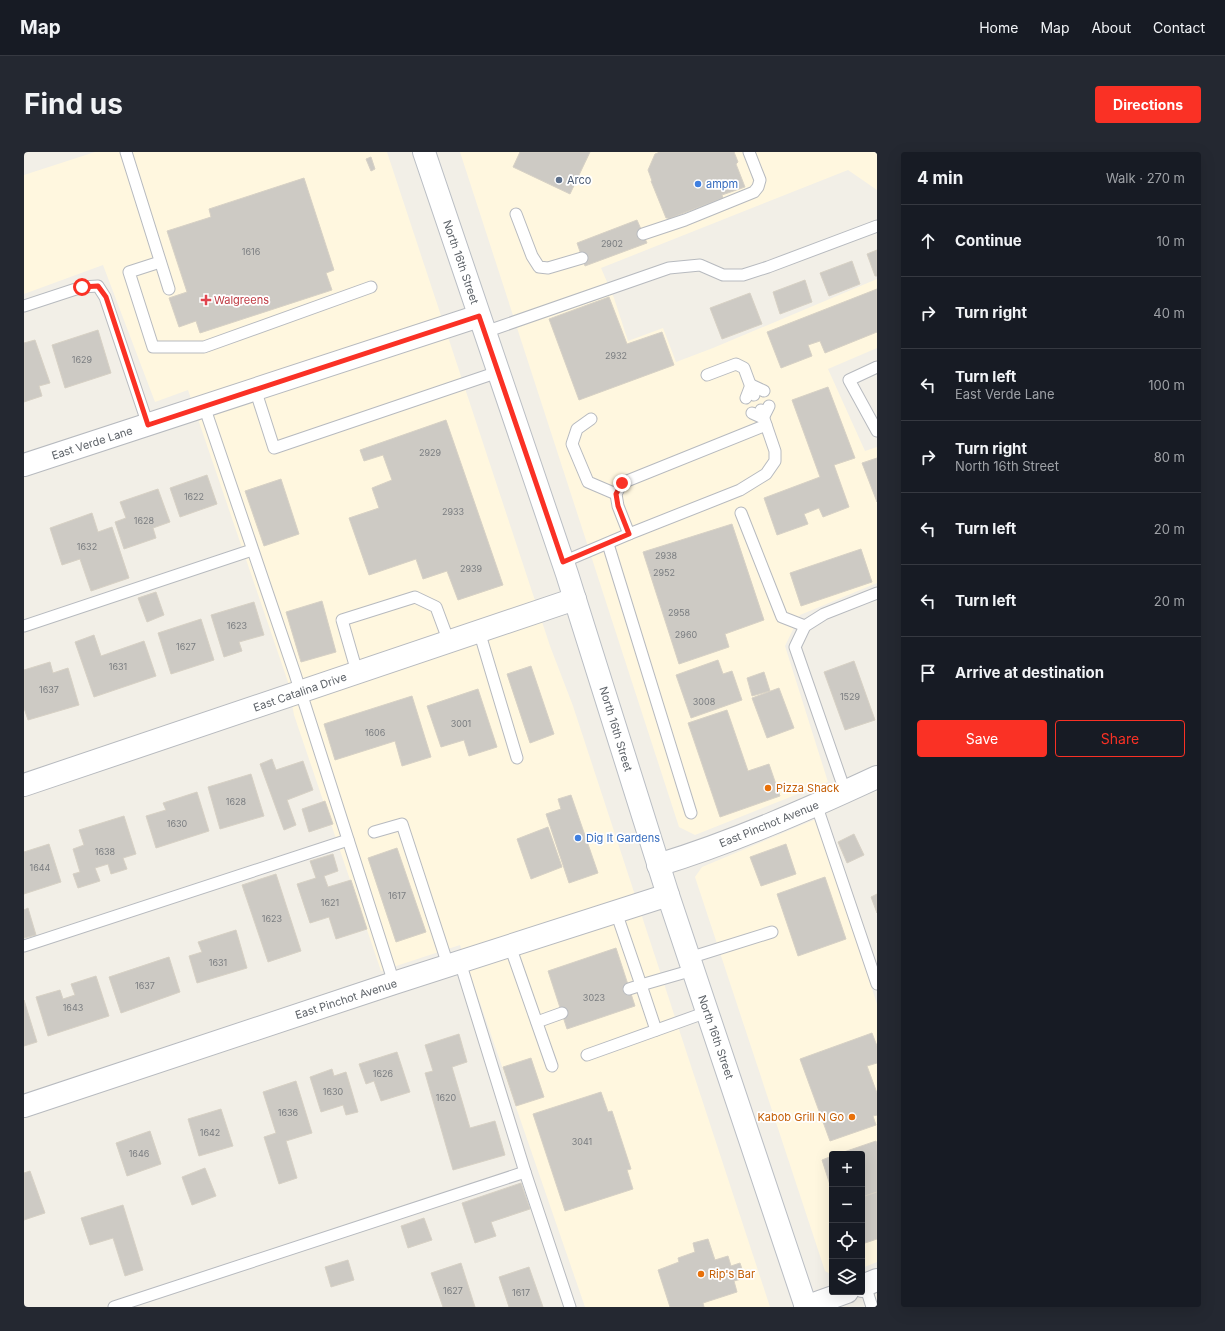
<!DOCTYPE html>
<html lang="en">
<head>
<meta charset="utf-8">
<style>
  :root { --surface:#171b24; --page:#242831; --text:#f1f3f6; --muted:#9ea1a6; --line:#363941; --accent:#fa3125 }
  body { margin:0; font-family:Inter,sans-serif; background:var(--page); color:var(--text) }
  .controls { position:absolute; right:12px; bottom:12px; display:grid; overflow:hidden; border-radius:4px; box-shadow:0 4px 16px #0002 }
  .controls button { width:36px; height:36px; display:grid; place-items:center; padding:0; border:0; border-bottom:1px solid var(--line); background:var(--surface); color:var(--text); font:20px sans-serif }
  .stop { position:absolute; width:12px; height:12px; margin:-9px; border:3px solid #fa3125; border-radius:50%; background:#fff }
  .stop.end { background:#fa3125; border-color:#fff; box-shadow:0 1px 4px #0008 }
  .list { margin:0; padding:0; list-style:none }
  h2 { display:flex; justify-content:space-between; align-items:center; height:52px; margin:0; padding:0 16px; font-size:17px }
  h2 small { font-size:13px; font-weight:400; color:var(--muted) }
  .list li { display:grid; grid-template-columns:26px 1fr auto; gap:12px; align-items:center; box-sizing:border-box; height:72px; padding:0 16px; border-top:1px solid var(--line) }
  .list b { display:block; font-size:15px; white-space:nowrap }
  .list p { margin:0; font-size:13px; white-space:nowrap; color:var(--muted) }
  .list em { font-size:13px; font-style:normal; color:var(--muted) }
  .actions { display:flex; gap:8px; padding:12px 16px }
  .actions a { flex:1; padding:9px 0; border:1px solid var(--accent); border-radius:4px; text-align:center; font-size:14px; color:var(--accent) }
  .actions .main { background:var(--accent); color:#fff }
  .icon { flex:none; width:22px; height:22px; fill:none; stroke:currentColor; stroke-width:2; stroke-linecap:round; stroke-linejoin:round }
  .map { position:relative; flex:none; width:853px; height:1155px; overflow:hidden; border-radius:4px }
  header { display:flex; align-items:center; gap:24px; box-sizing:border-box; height:56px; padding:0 20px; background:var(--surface); border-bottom:1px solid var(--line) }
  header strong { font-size:19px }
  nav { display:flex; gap:22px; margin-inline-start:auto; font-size:14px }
  .intro { display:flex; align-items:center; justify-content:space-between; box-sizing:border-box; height:96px; padding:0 24px }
  h1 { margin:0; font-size:28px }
  .button { padding:10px 18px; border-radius:4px; background:var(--accent); color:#fff; font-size:14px; font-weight:700 }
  main { display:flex; gap:24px; padding:0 24px }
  aside { flex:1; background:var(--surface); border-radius:4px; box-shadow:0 4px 16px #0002 }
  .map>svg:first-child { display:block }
  .commercial { fill:#fff7df }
  .building { fill:#cdcac4; stroke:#d7d1c5 }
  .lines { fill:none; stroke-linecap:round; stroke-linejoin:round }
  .service-casing { stroke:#b7babf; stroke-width:13 }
  .minor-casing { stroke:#b7babf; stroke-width:24 }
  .secondary-casing { stroke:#babec4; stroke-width:24 }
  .service { stroke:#fff; stroke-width:11 }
  .minor { stroke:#fff; stroke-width:22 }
  .secondary { stroke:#fff; stroke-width:22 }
  .route { stroke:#fa3125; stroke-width:5 }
  .service-dot { fill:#5c6f8a; stroke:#fff; stroke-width:1.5 }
  .shop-dot { fill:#3f7fe0; stroke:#fff; stroke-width:1.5 }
  .health-dot { fill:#e0444e; stroke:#fff; stroke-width:1.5 }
  .food-dot { fill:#e8710a; stroke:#fff; stroke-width:1.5 }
  .labels { text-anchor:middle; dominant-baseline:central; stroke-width:3.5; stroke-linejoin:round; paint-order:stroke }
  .number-label { font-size:9px; fill:#7a7d80 }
  .service-label { font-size:11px; fill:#4e5e75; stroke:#fff; text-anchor:start }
  .shop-label { font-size:11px; fill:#366cbe; stroke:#fff; text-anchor:start }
  .street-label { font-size:11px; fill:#5e6369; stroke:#fff }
  .health-label { font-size:11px; fill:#be3a42; stroke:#fff; text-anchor:start }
  .food-label { font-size:11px; fill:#c56008; stroke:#fff; text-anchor:start }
</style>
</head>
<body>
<header>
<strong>Map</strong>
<nav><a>Home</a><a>Map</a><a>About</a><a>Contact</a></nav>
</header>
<div class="intro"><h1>Find us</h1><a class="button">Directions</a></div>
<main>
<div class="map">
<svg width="853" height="1155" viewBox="0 0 853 1155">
  <rect width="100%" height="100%" fill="#f2efe7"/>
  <g class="commercial">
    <path d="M71 0H363L526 494 549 554 746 1155H561L436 793 357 819 270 563 264 530 164 238 131 250 79 113 0 142V23Z"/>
    <path d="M436 0H853V38L824 18 577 116 590 146 604 189 639 176 652 210 689 196 853 127V196L804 217 841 299 853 295V431L776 463 761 494 804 630 671 683 655 675Z"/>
    <path d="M792 667 853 852V1110L838 1116V1002H808V1123L801 1119 671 725 678 715Z"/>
  </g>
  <g class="building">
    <path d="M496 0H566L546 42 489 15Z"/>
    <path d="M636 0H710L714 10 712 12 721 35 698 43 699 46 644 67V66H642L627 29H628L624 18 631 2Z"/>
    <path d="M347 5 351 17 347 19 342 7Z"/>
    <path d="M280 26 310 118 302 121 308 138 176 181 172 169 155 175 145 146 163 140 143 79 187 65 185 57Z"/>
    <path d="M613 68 623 91 561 114 553 91Z"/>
    <path d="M853 98V124H851L843 102Z"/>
    <path d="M828 109 836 132 805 144 796 121Z"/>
    <path d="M781 128 788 150 756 162 749 140Z"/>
    <path d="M853 137V180L801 201 796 189 784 193 788 204 757 216 743 180Z"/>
    <path d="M726 141 738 172 698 187 686 156Z"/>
    <path d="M585 145 603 192 638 180 650 213 555 248 525 167Z"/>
    <path d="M74 178 87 221 41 236 28 193Z"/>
    <path d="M11 188 26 231 15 234 18 244 0 250V191Z"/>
    <path d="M804 235 831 306 810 313 825 355 799 365 795 356 780 362 784 372 753 383 740 346 796 325 768 248Z"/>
    <path d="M422 268 479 433 434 448 423 419 399 427 392 407 345 423 325 366 355 356 348 336 368 328 359 303 340 309 336 298Z"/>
    <path d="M853 306V350L838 311Z"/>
    <path d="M183 323 193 352 156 365 146 336Z"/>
    <path d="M257 327 275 382 240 394 221 339Z"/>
    <path d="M134 337 146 370 129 376 132 386 100 397 91 370 102 366 96 350Z"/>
    <path d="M68 361 74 380 88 375 105 426 67 439 56 407 38 413 26 376Z"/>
    <path d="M708 372 740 468 701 482 705 495 655 512 619 400Z"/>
    <path d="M837 397 848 430 777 454 766 421Z"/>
    <path d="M132 440 140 463 123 470 114 446Z"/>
    <path d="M298 449 312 500 277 510 262 460Z"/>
    <path d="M230 450 240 483 215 490 218 499 200 505 187 463Z"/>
    <path d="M177 467 190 508 147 522 134 481Z"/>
    <path d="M70 483 77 504 120 489 132 524 70 545 51 490Z"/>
    <path d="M694 508 699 522 708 519 718 548 667 566 652 523Z"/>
    <path d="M830 509 851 568 821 578 800 520Z"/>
    <path d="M26 510 29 521 44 516 55 553 4 568 0 556V518Z"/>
    <path d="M507 514 530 582 506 591 483 522Z"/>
    <path d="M740 520 746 539 728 544 723 526Z"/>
    <path d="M755 536 770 576 743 586 728 546Z"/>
    <path d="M454 537 473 595 445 604 440 588 417 595 403 554Z"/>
    <path d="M388 544 407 605 378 614 371 589 311 608 300 572Z"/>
    <path d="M703 558 724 619 745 612 756 644 696 665 664 571Z"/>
    <path d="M248 607 252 618 279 609 289 638 263 648 272 673 260 678 236 612Z"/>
    <path d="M227 622 240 664 196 677 184 635Z"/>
    <path d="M173 640 185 679 132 696 122 664 142 658 139 651Z"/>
    <path d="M547 643 574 721 545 731 522 662 537 657 534 647Z"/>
    <path d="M301 649 309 672 285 680 278 657Z"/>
    <path d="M100 664 112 702 99 706 103 717 87 722 84 712 71 716 76 729 54 736 49 722 56 720 49 697 60 693 55 678Z"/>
    <path d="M524 675 538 715 507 727 493 687Z"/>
    <path d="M830 682 840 703 823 711 814 690Z"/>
    <path d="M25 692 37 730 0 742V700Z"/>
    <path d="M762 692 772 722 737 734 726 705Z"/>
    <path d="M373 696 402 780 372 790 344 706Z"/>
    <path d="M309 702 314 719 300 724 304 735 327 728 343 777 312 787 305 765 286 771 273 732 292 726 286 709Z"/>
    <path d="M252 722 277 799 244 810 218 733Z"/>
    <path d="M801 725 822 787 774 804 753 742Z"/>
    <path d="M853 742V761L847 745Z"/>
    <path d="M4 756 12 783 0 786V758Z"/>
    <path d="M212 778 223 816 173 831 165 804 178 800 174 790Z"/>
    <path d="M592 796 611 854 543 877 524 819Z"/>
    <path d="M145 805 156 840 97 861 85 825Z"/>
    <path d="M72 824 85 864 24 884 12 845 36 838 39 847 51 843 47 832Z"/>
    <path d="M0 848 13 890 0 894Z"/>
    <path d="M848 881 853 894V911L843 914 853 941V963L849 964 852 973 806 989 776 907Z"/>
    <path d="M435 882 443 910 428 915 446 976 471 969 481 1003 429 1018 401 921 409 919 401 893Z"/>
    <path d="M373 900 386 940 357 949 350 929 342 932 335 912Z"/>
    <path d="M507 906 520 945 492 954 479 915Z"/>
    <path d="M308 917 310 924 322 920 334 960 322 963 319 953 297 960 286 925Z"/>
    <path d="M272 929 288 981 262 989 273 1026 255 1032 240 985 252 981 239 940Z"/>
    <path d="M577 940 584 960 588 959 607 1017 603 1018 609 1037 541 1059 509 962Z"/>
    <path d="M197 957 209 994 175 1004 164 967Z"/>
    <path d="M126 979 137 1012 103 1024 92 991Z"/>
    <path d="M852 989 853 993V1040L838 1045V1002H814Z"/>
    <path d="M808 1004V1039L798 1008Z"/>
    <path d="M181 1016 192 1044 168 1053 158 1025Z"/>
    <path d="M6 1019 21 1061 0 1068V1021Z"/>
    <path d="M497 1031 506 1057 467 1070 472 1084 451 1091 438 1051Z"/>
    <path d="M853 1040V1087L838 1092V1045Z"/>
    <path d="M99 1053 119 1118 101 1124 89 1086 66 1093 57 1066Z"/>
    <path d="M400 1066 408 1088 384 1096 377 1074Z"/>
    <path d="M684 1087 691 1108 704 1104 707 1114 716 1111 721 1126 710 1129 713 1140 679 1151 680 1155H646L634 1118 655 1110 654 1106 671 1100 669 1091Z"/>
    <path d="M324 1108 330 1128 307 1135 301 1115Z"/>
    <path d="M437 1111 451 1155H419L407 1121Z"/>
    <path d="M505 1115 519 1155H485L475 1125Z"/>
  </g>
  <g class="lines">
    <g class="service-casing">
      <g id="service">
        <path d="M102 0 145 137"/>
        <path d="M492 62 508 104 515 115 524 116 558 106"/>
        <path d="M619 82 661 68 730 40 734 35 736 28 725 0"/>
        <path d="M136 110 105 120 129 195H180L347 135"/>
        <path d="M0 154 58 135 74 134 81 145 124 273"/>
        <path d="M461 180 645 116 676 113 699 123H719L744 115 853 74"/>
        <path d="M853 215 825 228 853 279"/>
        <path d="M683 223 712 212 720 216 730 243"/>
        <path d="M231 237 250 296 474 220"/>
        <path d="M722 246 727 233 740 239"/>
        <path d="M180 254 271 522 370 831"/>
        <path d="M728 261 739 266 745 254"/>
        <path d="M567 267 553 277 548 292 564 330 592 342"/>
        <path d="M717 361 758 465 781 474"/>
        <path d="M605 382 716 338 742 322 751 309V299L737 258"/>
        <path d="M584 392 667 661"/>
        <path d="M539 410 605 382 594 354 592 342 598 331 742 273"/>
        <path d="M0 474 228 398"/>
        <path d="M455 479 493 606"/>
        <path d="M333 520 318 468 391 445 412 455 425 490"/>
        <path d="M821 639 771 495 781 474 800 462 853 441"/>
        <path d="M792 652 853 832"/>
        <path d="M350 680 378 672 424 813"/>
        <path d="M592 760 617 833 605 837"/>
        <path d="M0 794 324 688"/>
        <path d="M486 794 528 914"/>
        <path d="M665 806 748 780"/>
        <path d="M436 810 501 1020 546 1155"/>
        <path d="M513 870 538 861"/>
        <path d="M632 878 617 833 669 818"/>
        <path d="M563 903 683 860"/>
        <path d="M841 1133 848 1155"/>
        <path d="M90 1155 501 1020"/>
      </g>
    </g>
    <g class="minor-casing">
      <g id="minor">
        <path d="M0 313 455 164"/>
        <path d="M0 633 551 447"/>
        <path d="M634 713C709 690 782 658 853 625"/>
        <path d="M0 954 370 831 644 743"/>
        <path d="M838 1134 853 1128"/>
        <path d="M781 1155 823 1140"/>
      </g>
    </g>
    <g class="secondary-casing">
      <path id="secondary" d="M400 0 543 422 644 743 782 1155"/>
    </g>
    <use href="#service" class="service"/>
    <use href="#minor" class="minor"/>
    <use href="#secondary" class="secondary"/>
  </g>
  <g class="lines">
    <path class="route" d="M58 135 74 134 82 145 124 273 455 164 539 410 605 382 594 354 592 342 598 331"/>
  </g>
  <circle class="service-dot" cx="535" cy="28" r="4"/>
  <g class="shop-dot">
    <circle cx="674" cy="32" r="4"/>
    <circle cx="554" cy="686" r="4"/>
  </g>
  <path class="health-dot" d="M180 142h4v4h4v4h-4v4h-4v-4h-4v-4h4z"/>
  <g class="food-dot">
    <circle cx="744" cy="636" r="4"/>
    <circle cx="828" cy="965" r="4"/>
    <circle cx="677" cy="1122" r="4"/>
  </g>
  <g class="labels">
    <g class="number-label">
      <text x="588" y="91">2902</text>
      <text x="227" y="99">1616</text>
      <text x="592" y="203">2932</text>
      <text x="58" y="207">1629</text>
      <text x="406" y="300">2929</text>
      <text x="170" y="344">1622</text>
      <text x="429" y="359">2933</text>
      <text x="120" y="368">1628</text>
      <text x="63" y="394">1632</text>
      <text x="642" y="403">2938</text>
      <text x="447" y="416">2939</text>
      <text x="640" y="420">2952</text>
      <text x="655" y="460">2958</text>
      <text x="213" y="473">1623</text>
      <text x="662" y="482">2960</text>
      <text x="162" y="494">1627</text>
      <text x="94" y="514">1631</text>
      <text x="25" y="537">1637</text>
      <text x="826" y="544">1529</text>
      <text x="680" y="549">3008</text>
      <text x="437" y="571">3001</text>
      <text x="351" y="580">1606</text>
      <text x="212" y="649">1628</text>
      <text x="153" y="671">1630</text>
      <text x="81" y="699">1638</text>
      <text x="16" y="715">1644</text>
      <text x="373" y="743">1617</text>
      <text x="306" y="750">1621</text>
      <text x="248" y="766">1623</text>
      <text x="194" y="810">1631</text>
      <text x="121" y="833">1637</text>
      <text x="570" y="845">3023</text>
      <text x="49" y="855">1643</text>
      <text x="359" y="921">1626</text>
      <text x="309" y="939">1630</text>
      <text x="422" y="945">1620</text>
      <text x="264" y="960">1636</text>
      <text x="186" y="980">1642</text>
      <text x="558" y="989">3041</text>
      <text x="115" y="1001">1646</text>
      <text x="429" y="1138">1627</text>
      <text x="497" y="1140">1617</text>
    </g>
    <g class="service-label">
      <text x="543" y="28">Arco</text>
    </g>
    <g class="shop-label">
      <text x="682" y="32">ampm</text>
      <text x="562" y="686">Dig It Gardens</text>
    </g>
    <g class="street-label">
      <text transform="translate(437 110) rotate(71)">North 16th Street</text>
      <text transform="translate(68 291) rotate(-18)">East Verde Lane</text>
      <text transform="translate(276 540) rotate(-19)">East Catalina Drive</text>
      <text transform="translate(592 577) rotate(73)">North 16th Street</text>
      <text transform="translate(745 672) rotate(-22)">East Pinchot Avenue</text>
      <text transform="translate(322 847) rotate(-18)">East Pinchot Avenue</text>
      <text transform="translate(692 885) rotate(71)">North 16th Street</text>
    </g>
    <g class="health-label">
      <text x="190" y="148">Walgreens</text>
    </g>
    <g class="food-label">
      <text x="752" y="636">Pizza Shack</text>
      <text x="820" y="965" text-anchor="end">Kabob Grill N Go</text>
      <text x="685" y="1122">Rip's Bar</text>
    </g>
  </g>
</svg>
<div class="controls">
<button>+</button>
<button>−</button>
<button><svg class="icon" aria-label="locate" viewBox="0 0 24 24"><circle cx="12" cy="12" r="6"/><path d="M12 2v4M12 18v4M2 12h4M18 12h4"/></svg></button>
<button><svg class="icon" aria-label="layers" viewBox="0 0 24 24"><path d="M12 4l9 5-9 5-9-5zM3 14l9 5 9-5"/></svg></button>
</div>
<div class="stop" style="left:58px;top:135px"></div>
<div class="stop end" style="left:598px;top:331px"></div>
</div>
<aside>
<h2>4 min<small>Walk · 270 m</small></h2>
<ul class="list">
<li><svg class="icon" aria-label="ahead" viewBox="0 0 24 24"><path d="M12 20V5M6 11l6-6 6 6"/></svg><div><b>Continue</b></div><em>10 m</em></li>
<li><svg class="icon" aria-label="right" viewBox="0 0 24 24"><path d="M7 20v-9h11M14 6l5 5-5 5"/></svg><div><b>Turn right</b></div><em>40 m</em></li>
<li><svg class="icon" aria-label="left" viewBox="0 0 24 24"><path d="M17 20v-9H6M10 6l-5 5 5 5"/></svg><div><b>Turn left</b><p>East Verde Lane</p></div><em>100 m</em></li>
<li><svg class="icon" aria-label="right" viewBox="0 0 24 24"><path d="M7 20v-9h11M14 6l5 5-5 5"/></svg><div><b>Turn right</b><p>North 16th Street</p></div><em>80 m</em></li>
<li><svg class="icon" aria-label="left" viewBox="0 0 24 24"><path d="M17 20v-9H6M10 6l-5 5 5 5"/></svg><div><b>Turn left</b></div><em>20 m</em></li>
<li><svg class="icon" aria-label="left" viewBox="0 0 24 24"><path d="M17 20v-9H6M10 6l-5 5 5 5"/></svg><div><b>Turn left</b></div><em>20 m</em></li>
<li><svg class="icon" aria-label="arrive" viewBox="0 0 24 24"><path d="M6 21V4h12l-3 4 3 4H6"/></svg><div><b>Arrive at destination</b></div></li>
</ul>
<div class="actions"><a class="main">Save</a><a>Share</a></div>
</aside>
</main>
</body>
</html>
